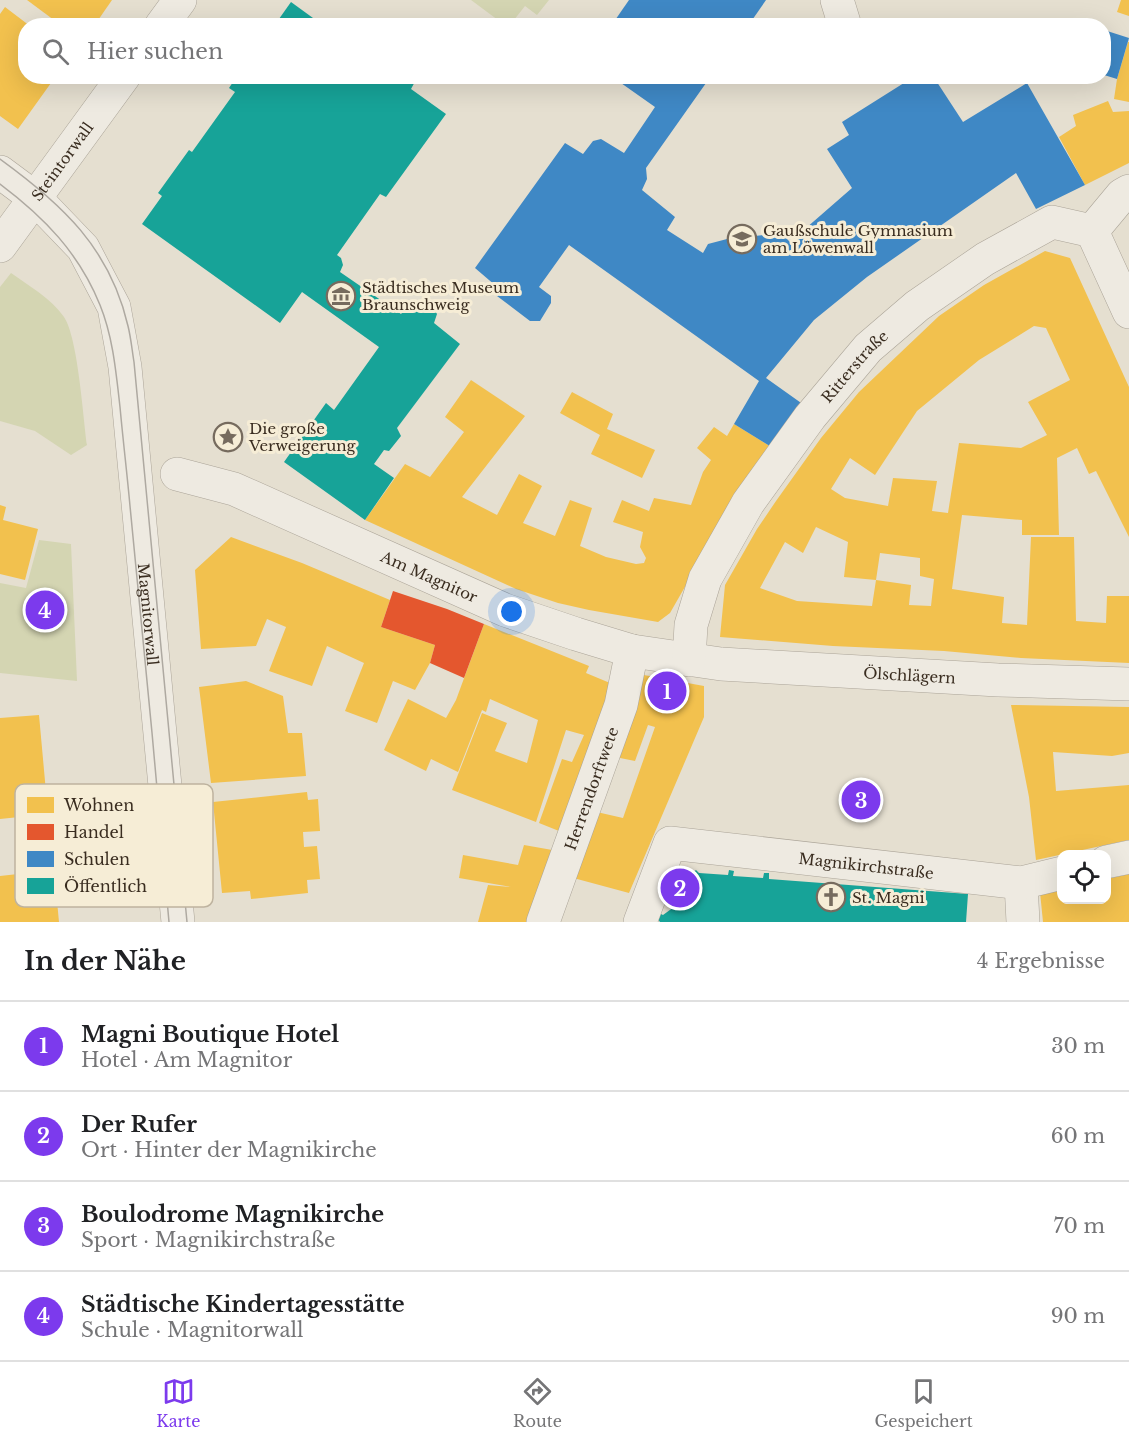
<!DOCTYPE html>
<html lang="de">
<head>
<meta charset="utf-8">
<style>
  :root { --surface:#fff; --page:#f6f6f6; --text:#202124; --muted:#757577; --line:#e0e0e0; --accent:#7c3aed }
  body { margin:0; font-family:"Libre Baskerville",serif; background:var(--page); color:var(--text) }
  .controls { position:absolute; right:18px; bottom:18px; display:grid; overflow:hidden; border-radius:12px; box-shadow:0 6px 24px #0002 }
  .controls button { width:54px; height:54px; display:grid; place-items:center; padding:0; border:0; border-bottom:2px solid var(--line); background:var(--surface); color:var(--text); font:30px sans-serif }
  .you { position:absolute; left:512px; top:612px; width:21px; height:21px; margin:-15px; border:4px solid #fff; border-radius:50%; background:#1a73e8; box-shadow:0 0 0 9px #1a73e833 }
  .badge { display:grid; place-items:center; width:39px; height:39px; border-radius:50%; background:var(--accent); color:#fff; font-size:20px; font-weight:700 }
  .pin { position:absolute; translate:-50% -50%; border:3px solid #fff; box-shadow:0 2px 6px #0006 }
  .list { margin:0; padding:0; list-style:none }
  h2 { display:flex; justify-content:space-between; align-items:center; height:78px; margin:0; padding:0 24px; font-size:26px }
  h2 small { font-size:20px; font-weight:400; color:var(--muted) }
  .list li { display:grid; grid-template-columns:39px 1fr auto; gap:18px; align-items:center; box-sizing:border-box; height:90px; padding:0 24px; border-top:2px solid var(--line) }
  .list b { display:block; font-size:22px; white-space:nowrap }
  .list p { margin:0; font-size:20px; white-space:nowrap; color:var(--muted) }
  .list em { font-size:20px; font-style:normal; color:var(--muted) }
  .icon { flex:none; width:33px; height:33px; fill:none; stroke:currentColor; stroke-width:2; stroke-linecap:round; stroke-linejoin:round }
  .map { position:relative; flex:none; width:1129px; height:922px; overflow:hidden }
  .search { position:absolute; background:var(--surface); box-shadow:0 6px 24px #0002; left:18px; right:18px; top:18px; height:66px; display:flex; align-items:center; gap:15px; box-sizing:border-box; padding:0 21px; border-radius:24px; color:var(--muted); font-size:22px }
  .sheet { height:438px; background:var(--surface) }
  nav { display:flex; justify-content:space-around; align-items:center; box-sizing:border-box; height:84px; border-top:2px solid var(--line); background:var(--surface); font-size:16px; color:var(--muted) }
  nav a { display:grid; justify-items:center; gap:3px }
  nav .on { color:var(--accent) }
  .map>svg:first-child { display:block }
  .green { fill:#d4d5b2 }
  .homes { fill:#f2c14e; fill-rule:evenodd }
  .shops { fill:#e4572e }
  .schools { fill:#3f88c5 }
  .public { fill:#17a398 }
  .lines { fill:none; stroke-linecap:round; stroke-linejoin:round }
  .minor-casing { stroke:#aba498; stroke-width:34 }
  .minor { stroke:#eeeae1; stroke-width:33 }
  .tram { stroke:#aea9a1; stroke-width:1.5 }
  .labels { text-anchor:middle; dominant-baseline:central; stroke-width:6; stroke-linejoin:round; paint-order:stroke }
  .street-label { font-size:15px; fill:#3a2d20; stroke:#f6edd6 }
  .poi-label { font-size:15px; fill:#3a2d20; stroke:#f6edd6; text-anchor:start }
  .key { fill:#f6edd6; stroke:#beb39f; stroke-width:1.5 }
  .key-label { font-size:16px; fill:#3a2d20 }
</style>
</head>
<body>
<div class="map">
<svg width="1129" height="922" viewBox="0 0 1129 922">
  <rect width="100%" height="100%" fill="#e5dfd0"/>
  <g class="green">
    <path d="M471 0H549L537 15 525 6 510 25 506 26Z"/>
    <path d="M11 273C29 286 51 298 64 317 78 338 83 416 87 445L71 455 35 431 0 421V287Z"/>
    <path d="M39 540 71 544 77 681 0 673V583L26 588Z"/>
  </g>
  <g class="homes">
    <path d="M27 0H112L94 26H62Z"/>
    <path d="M1121 0H1129V16L1117 12Z"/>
    <path d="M5 7 30 26H26V76H56L18 129 0 116V14Z"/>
    <path d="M1128 42H1129V102L1114 99 1117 79Z"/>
    <path d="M1108 101 1113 112 1129 111V163L1085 185 1059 137 1076 126 1073 115Z"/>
    <path d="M1045 251 1070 258 1129 387V537L1096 471 1089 474 1077 448 1057 458 1059 535H1022V520L962 515 952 589 1004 597 1002 623 1027 625 1031 537H1074L1076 621 1106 623 1107 596H1129V663L1021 658 944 651 833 646 720 637 725 585 757 529 776 501 821 438 859 392 939 316 984 285ZM1034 326 1046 328 1070 380 1028 402 1047 435 1021 448 959 443 948 513 932 511 937 481 893 478 888 506 845 498 831 489 850 458 875 475 917 411 979 360ZM816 527 848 542 844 577 876 580 880 553 920 558V576L934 579 931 606 909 605 911 585 876 580 872 606 797 601 760 588 785 542 803 553Z"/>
    <path d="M471 380 525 416 462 497 497 515 519 474 542 486 523 523 555 536 570 500 592 508 580 546 606 557 636 564 644 563 646 558 640 547 643 532 613 522 622 500 649 511 654 498 691 505 703 472 711 460 697 448 714 427 727 436 734 424 773 448 722 522 670 613 658 622 589 610 558 603 516 589 365 520 405 464 430 477 464 432 445 417Z"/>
    <path d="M572 392 613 414 607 429 655 450 642 478 591 454 600 435 560 413Z"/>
    <path d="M0 505 6 507 3 520 38 529 25 580 0 574Z"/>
    <path d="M231 537 302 563 390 600 381 627 435 645 430 663 415 690 393 681 377 723 345 711 364 663 327 646 312 686 269 671 286 627 267 619 256 646 201 649 195 570Z"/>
    <path d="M484 624 589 666 586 673 622 688 564 833 539 823 562 759 572 762 584 735 566 730 536 822 452 790 482 713 507 723 495 751 527 763 538 720 490 699 486 712 482 710 458 772 431 759 426 771 384 750 408 699 446 718 456 700Z"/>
    <path d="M633 673 704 686V717L629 893 566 876 588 810 623 818 655 727 648 725 635 761 605 755Z"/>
    <path d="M246 681 283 696 288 733H302L306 776 211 783 199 687Z"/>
    <path d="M1011 705 1129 707V753L1112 756 1053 752 1056 791 1129 785V840L1036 860 1029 797Z"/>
    <path d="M39 715 48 814 0 819V718Z"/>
    <path d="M307 792 308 800 318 799 320 831 303 832 304 847 317 846 320 879 307 880 308 893 251 899 250 891 222 893 213 802Z"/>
    <path d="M524 845 558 851 535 922H478L488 885 511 887 459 878 463 855 518 865Z"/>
    <path d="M54 870 59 922H0V876Z"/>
    <path d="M1129 874V922H1043L1040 892 1062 887V900H1107V879Z"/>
  </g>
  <path class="shops" d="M393 591 447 609 484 624 464 678 430 663 435 645 381 627Z"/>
  <g class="schools">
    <path d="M629 0H766L748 26H611Z"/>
    <path d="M1104 30 1129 38 1117 79 1104 75Z"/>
    <path d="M611 76H711L646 168 647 179 642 190 675 217 667 230 703 253 708 244 727 239 781 233 790 242 852 188 827 149 849 135 842 122 915 76H933L963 122 1027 83 1085 185 1036 209 1016 173 867 277 814 320 766 378 804 405 773 448 734 424 759 381 569 245 539 287 551 296V303L540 321H530L493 293 496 286 475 268 565 143 583 154 593 141 601 139 624 153 655 107Z"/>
  </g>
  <g class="public">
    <path d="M291 2 324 26H274Z"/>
    <path d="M336 18 347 26H331Z"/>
    <path d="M237 76H418L411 89 446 114 386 197 380 194 337 255 341 258 343 265 340 272 401 314 413 301 424 300 432 306 437 314 434 323 460 344 397 428 401 436 389 451 384 450 374 464 394 478 365 520 284 462 326 403 334 410 379 347 302 292 280 323 142 224 162 196 158 193 189 150 192 152 235 92 229 88Z"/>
    <path d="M696 870 699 873 728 875 729 870 734 871 733 876 763 878 764 873H769V879L968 894 966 922H660L656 917 659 913 663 915 674 907 673 901 678 899 679 904 693 905 695 876 692 873Z"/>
  </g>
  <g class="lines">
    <g class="minor-casing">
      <g id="minor">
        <path d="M837 0 845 26"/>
        <path d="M161 26 180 0"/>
        <path id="s1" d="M0 172 35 198 83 248 114 307 125 367 178 922"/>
        <path d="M1092 231 1129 312"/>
        <path d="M1092 231 1122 195 1129 191"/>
        <path id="s2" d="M0 246 124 76"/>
        <path id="s3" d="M177 474 234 489 505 610 576 634 632 651 721 664 998 680 1129 684"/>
        <path id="s4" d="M689 660 691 625 705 579 748 503 810 417 868 348 917 306 985 259 1052 222 1092 231"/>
        <path d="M1106 862 1129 857"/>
        <path d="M1021 883 1023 922"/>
        <path id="s5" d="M543 922 621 705 632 651"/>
        <path id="s6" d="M640 922 670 843 1021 883 1062 873"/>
      </g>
    </g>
    <use href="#minor" class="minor"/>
    <g class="tram">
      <path d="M0 159C62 204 110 248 128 326 131 338 132 350 134 362L187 922"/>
      <path d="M0 184C44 217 79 253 100 305 113 337 116 372 120 407 123 440 127 473 130 506 144 645 157 783 169 922"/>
    </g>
  </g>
  <defs>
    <g id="school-ring" transform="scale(1.5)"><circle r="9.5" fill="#f6edd6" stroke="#766b5e" stroke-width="1.5"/><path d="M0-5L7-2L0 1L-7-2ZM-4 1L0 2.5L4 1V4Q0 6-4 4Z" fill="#766b5e"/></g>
    <g id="museum-ring" transform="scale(1.5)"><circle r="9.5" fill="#f6edd6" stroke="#766b5e" stroke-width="1.5"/><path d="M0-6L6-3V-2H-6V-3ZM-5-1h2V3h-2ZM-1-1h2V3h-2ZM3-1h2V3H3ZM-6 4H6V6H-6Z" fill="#766b5e"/></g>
    <g id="sight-ring" transform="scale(1.5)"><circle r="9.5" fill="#f6edd6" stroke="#766b5e" stroke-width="1.5"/><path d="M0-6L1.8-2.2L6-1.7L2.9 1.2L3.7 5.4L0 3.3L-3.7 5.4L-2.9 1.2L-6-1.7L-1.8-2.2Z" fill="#766b5e"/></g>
    <g id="church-ring" transform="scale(1.5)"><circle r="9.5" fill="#f6edd6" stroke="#766b5e" stroke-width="1.5"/><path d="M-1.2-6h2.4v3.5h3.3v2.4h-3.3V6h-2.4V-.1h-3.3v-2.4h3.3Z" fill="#766b5e"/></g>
  </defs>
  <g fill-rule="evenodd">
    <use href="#school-ring" x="742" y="239"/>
    <use href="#museum-ring" x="341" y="296"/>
    <use href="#sight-ring" x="228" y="437"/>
    <use href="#church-ring" x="831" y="897"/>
  </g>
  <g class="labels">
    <g class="street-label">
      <text stroke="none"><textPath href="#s2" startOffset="105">Steintorwall</textPath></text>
      <text stroke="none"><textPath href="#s4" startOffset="344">Ritterstraße</textPath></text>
      <text stroke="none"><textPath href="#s3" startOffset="273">Am Magnitor</textPath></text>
      <text stroke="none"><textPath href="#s1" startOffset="489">Magnitorwall</textPath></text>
      <text stroke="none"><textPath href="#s3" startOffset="768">Ölschlägern</textPath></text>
      <text stroke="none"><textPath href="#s5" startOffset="142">Herrendorftwete</textPath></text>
      <text stroke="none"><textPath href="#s6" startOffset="282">Magnikirchstraße</textPath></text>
    </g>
    <g class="poi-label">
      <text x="763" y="230">Gaußschule Gymnasium<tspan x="763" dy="17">am Löwenwall</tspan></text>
      <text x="362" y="287">Städtisches Museum<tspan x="362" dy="17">Braunschweig</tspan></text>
      <text x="249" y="428">Die große<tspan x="249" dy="17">Verweigerung</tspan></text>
      <text x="852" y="897">St. Magni</text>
    </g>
  </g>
  <rect x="15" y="784" width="198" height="123" rx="9" class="key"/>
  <rect x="27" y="797" width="27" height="16" fill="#f2c14e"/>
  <rect x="27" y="824" width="27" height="16" fill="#e4572e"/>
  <rect x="27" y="851" width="27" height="16" fill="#3f88c5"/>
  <rect x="27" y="878" width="27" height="16" fill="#17a398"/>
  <g class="key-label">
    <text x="64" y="811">Wohnen</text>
    <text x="64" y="838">Handel</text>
    <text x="64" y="865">Schulen</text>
    <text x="64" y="892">Öffentlich</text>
  </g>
</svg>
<div class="controls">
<button><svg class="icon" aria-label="locate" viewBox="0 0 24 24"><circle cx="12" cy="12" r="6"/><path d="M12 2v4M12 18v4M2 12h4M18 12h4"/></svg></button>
</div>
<div class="you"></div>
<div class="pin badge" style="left:667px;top:691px">1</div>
<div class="pin badge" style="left:680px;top:888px">2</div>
<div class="pin badge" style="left:861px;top:800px">3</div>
<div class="pin badge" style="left:45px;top:610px">4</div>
<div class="search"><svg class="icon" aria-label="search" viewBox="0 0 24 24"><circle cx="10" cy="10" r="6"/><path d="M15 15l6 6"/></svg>Hier suchen</div>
</div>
<section class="sheet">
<h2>In der Nähe<small>4 Ergebnisse</small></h2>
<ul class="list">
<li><span class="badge">1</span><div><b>Magni Boutique Hotel</b><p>Hotel · Am Magnitor</p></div><em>30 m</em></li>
<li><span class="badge">2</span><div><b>Der Rufer</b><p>Ort · Hinter der Magnikirche</p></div><em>60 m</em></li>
<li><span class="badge">3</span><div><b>Boulodrome Magnikirche</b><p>Sport · Magnikirchstraße</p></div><em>70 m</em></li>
<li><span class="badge">4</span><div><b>Städtische Kindertagesstätte</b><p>Schule · Magnitorwall</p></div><em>90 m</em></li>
</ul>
</section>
<nav>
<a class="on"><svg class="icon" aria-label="map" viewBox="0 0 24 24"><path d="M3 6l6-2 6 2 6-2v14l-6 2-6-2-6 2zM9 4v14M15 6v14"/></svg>Karte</a>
<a><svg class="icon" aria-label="directions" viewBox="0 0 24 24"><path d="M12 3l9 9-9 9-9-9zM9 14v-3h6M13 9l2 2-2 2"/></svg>Route</a>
<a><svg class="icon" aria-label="saved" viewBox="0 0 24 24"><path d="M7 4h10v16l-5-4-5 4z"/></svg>Gespeichert</a>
</nav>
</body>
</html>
